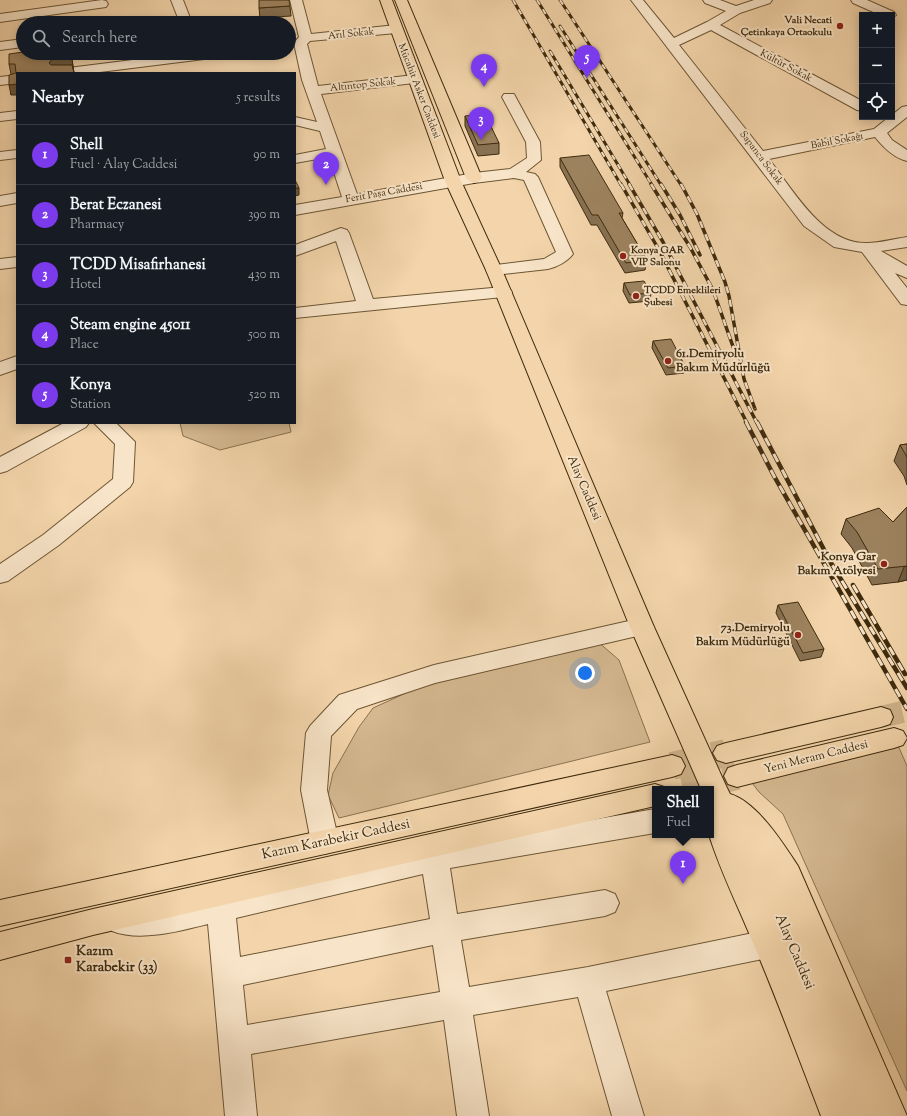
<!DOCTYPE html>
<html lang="en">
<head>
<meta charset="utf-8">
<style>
  :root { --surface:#171b24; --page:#242831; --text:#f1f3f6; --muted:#9ea1a6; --line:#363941; --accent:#7c3aed }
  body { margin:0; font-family:"Sorts Mill Goudy",serif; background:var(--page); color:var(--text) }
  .controls { position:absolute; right:12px; top:12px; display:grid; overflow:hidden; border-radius:0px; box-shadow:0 2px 10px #0003 }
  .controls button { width:36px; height:36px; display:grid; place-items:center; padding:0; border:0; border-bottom:1px solid var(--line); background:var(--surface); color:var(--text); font:20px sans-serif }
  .you { position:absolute; left:585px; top:673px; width:14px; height:14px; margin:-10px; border:3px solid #fff; border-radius:50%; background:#1a73e8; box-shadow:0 0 0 6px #1a73e833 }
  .badge { display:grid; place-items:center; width:26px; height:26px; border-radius:50%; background:var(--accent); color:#fff; font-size:13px; font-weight:700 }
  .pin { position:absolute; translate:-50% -33px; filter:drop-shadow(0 1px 2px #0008) }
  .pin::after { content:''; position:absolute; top:21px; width:14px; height:12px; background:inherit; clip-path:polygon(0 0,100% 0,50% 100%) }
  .popup { position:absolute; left:652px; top:786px; width:62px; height:52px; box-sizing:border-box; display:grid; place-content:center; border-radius:0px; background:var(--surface); filter:drop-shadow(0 1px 3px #0005); font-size:13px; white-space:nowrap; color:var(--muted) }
  .popup b { font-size:15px; color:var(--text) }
  .popup::after { content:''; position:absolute; left:50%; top:100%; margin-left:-8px; border:8px solid transparent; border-top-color:var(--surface) }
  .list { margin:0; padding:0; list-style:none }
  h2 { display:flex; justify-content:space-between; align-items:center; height:52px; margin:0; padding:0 16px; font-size:17px }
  h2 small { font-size:13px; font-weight:400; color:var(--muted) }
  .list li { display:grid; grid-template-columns:26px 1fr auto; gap:12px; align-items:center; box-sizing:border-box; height:60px; padding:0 16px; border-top:1px solid var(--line) }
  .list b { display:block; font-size:15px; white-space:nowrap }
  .list p { margin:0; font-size:13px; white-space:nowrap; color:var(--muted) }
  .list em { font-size:13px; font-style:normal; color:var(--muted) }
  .icon { flex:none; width:22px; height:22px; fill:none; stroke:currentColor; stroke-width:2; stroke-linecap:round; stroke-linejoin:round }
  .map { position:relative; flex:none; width:907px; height:1116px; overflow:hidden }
  .search { position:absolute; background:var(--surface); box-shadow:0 2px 10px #0003; left:16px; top:16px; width:280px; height:44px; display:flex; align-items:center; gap:10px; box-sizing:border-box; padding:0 14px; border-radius:22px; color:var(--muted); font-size:15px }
  .panel { position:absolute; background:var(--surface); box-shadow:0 2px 10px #0003; left:16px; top:72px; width:280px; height:352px; border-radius:0px }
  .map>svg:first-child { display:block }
  .green { fill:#d5b890; stroke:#8a724e }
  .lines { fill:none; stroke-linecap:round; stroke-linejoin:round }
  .major-tunnel-far1 { stroke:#d0b38b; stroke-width:22; stroke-dasharray:22 11; stroke-linecap:butt }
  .major-tunnel { stroke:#d0b38b; stroke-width:28; stroke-dasharray:28 14; stroke-linecap:butt }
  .minor-casing { stroke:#6c5634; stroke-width:2 }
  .major-casing { stroke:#3e2b0d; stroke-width:2 }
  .minor { fill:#f8e4c8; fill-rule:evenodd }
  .major { fill:#f4d5ab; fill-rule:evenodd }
  .rail-far2-casing { stroke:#3e2b0d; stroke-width:3 }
  .rail-far1-casing { stroke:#3e2b0d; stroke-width:3.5 }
  .rail-casing { stroke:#3e2b0d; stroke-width:4.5 }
  .rail-far2 { stroke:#f8e4c8; stroke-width:2; stroke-dasharray:5.5; stroke-linecap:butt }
  .rail-far1 { stroke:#f8e4c8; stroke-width:2.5; stroke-dasharray:7; stroke-linecap:butt }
  .rail { stroke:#f8e4c8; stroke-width:3; stroke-dasharray:9; stroke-linecap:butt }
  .wall { fill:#877152; stroke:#3e2b0d }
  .shaded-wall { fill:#6e5c42; stroke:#3e2b0d }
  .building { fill:#9d835f; stroke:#3e2b0d }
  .poi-dot { fill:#8f2418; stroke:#f8e4c8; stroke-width:1.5 }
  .labels { text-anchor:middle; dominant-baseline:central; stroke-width:4; stroke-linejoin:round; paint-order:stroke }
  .far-poi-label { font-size:10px; font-weight:bold; fill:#3e2b0d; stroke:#f8e4c8; text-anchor:start }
  .far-street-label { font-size:10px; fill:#3e2b0d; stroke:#f8e4c8 }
  .poi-label { font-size:12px; font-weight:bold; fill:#3e2b0d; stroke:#f8e4c8; text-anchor:end }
  .street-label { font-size:12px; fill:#3e2b0d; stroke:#f8e4c8 }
  .near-street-label { font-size:14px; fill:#3e2b0d; stroke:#f8e4c8 }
  .near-poi-label { font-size:14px; font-weight:bold; fill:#3e2b0d; stroke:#f8e4c8; text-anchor:start }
</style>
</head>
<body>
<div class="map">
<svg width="907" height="1116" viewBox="0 0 907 1116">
  <rect width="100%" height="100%" fill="#f4d5ab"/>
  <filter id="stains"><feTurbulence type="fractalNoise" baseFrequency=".005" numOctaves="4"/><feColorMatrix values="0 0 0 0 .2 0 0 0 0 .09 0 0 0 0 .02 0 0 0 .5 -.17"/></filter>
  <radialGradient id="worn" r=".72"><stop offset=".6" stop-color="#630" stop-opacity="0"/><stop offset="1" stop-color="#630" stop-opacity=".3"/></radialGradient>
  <g class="green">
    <path d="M180 423H289L291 432 220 450 183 436Z"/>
    <path d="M597 641 619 660 650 742 339 818 328 795 333 773 359 727 373 708 419 687Z"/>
    <path d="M893 734 907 766V1091L783 814 759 792 749 779Z"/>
  </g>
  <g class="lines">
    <path class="major-tunnel-far1" d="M881 717 907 711"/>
    <g class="major-tunnel">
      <path d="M672 766 726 753"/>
      <path d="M683 789 737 776"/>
    </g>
    <g class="minor-casing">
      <g id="minor">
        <path d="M102 0 106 1 108 4 106 7 0 22V14Z"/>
        <path d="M171 0H183L192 23H180Z"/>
        <path d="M290 0H302L311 34 396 25 400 26 402 29 400 32 396 33 310 41 307 44 318 86 414 75 419 76 421 79 419 82 414 83 321 94 357 194 474 173 510 169 527 158 526 142 502 97 504 94H514L540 142 541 160 526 172 535 174 538 177 573 254C568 261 557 267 548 269L494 275 488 274 486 270 488 266 544 259 556 252 524 180 514 178 474 183 295 215V205L342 197 329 157 295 163V155L326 149 320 131 295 125V117L317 122 302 80 294 43 299 37Z"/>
        <path d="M631 0H643L674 38 707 22 726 11 705 3 703 0H720L736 6 754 0H772L770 3 740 13 720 25 862 101V111L857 110 711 30 679 45 763 151 874 129 889 117H892V115L902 107 907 106V117L887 133 892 140 907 150V161C894 158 883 147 875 137L769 159C793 190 823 244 867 243 880 243 894 239 907 237V247L881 251 907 266V278L895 273 907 288V305L901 304 862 252 834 247 804 226Z"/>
        <path d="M851 0H867L894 12 896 15 892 18V15H880L853 3Z"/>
        <path d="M23 39V47L0 50V42Z"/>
        <path d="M189 53H226L225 56 220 57 92 73H53L55 70 60 69Z"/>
        <path d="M17 75V83L0 85V77Z"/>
        <path d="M17 111V119L0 121V113Z"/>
        <path d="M17 150V158L0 160V152Z"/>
        <path d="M17 193V203L0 206V196Z"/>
        <path d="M341 228 347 230 349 233 373 299 503 287 509 288 512 292 509 296 503 297 295 318V308L356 301 336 241 295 256V245Z"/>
        <path d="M17 257V267L0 269V259Z"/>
        <path d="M17 356V369L0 375V362Z"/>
        <path d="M64 423H89L86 427 7 471 0 473V457Z"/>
        <path d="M94 423H116L135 442 133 482 130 487 59 545 8 581 0 583V564L43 535 113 479 115 444Z"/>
        <path d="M642 618 650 621 654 627 650 633 435 683 357 709 331 736 327 790 339 842 335 850 325 854 315 850 311 842 301 790 306 733 310 726 339 695 434 665Z"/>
        <path d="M655 809V833L450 868 457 914 605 890 615 894 619 903 615 912 605 916 461 940 469 987 588 967 768 930 778 934 783 944 778 954 768 958 606 991 644 1116H612L578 997 473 1015 489 1116H457L444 1020 251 1054 257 1116H225L208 924C180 931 140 942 112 931L108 922 112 913 122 909 166 908 435 847ZM423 874 430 919 240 957 236 918ZM433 945 440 992 247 1025 243 985Z"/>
      </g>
    </g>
    <g class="major-casing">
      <g id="major">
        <path d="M380 0H392L461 181 502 270 654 627 727 788 730 794C757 802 783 843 798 866L907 1116H821C799 1059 778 1002 754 945 739 908 721 873 709 835H711V789H701L630 627 486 270 445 181Z"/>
        <path d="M395 0H407L482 178 479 181 474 183 469 181 466 178Z"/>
        <path d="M881 707 890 710 893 717 890 724 881 727 726 763 717 760 713 753 717 746 726 743Z"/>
        <path d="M894 728 903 731 907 738 903 745 894 748 737 787 728 784 724 776 728 768 737 765Z"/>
        <path d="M672 755 681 758 685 766 681 774 672 777 0 926V900Z"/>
        <path d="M655 784 664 787 665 789H655V806L93 935 0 960V932L93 909Z"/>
      </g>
    </g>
    <use href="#minor" class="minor"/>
    <use href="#major" class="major"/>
    <g class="rail-far2-casing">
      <g id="rail-far2">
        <path d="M513 0 621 185"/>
        <path d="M537 0 652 185"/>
        <path d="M560 0 681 185"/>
        <path d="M560 26 661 185"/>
        <path d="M550 51 630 185"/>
      </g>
    </g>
    <g class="rail-far1-casing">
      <g id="rail-far1">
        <path d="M621 184 659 250 747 423"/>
        <path d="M629 184 663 242 757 423"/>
        <path d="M651 184 690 247 713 290 736 355"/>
        <path d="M661 184 680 215 700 255"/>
        <path d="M681 184 697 214 725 282 729 296 744 379 755 409"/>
      </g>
    </g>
    <g class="rail-casing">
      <g id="rail">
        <path d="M746 422 774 476 907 709"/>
        <path d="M757 422 831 563 907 688"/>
        <path d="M853 585 905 674"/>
      </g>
    </g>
    <use href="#rail-far2" class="rail-far2"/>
    <use href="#rail-far1" class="rail-far1"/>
    <use href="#rail" class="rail"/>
  </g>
  <g class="wall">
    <path d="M290 6 291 16 260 18 259 8Z"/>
    <path d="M23 53H71L73 66 74 73H17L11 95V74L9 64Z"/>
    <path d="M465 116 499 143V154L478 156 465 126Z"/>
    <path d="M560 158 623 213 622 218 647 260 645 270 625 273 597 225H591L560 167Z"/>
    <path d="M624 283 651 293 650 301 629 303 623 291Z"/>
    <path d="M653 341 685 366 684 373 666 375 652 348Z"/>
    <path d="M907 444V485L904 476 894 461 900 445Z"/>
    <path d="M907 507V580L898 582 872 585 852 548 841 534 846 519 893 522Z"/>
    <path d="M778 605 824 649 821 657 800 661 776 613Z"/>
  </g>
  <g class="shaded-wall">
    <path d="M71 53 73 66 74 73 55 69 49 63 52 59Z"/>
    <path d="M17 84V95H11L9 85Z"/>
    <path d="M295 188H299V195L295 196Z"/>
    <path d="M907 566V580L898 582 904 567Z"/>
  </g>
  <g class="building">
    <path d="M259 0H289L290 6 259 8Z"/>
    <path d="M23 52V53H71V56L52 59 49 63 51 65H72L74 73H17V84L9 85V75L16 73 15 64H9V54Z"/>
    <path d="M485 114 499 143 478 145 465 116Z"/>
    <path d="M589 155 623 213H619L647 260 626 263 598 215H592L560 158Z"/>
    <path d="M295 180 299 188H295Z"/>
    <path d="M644 281 651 293 630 295 624 283Z"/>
    <path d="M671 339 685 366 668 368 653 341Z"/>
    <path d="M907 444V457L900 445Z"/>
    <path d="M907 507V566L878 569 857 532 846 519 879 508 893 522Z"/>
    <path d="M798 602 824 649 803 653 778 605Z"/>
  </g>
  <g class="poi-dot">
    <circle cx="840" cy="26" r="4"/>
    <circle cx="623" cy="256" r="4"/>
    <circle cx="636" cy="296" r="4"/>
    <circle cx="668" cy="361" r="4"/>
    <circle cx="884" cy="564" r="4"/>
    <circle cx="798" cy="635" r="4"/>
    <rect x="64" y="956" width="8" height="8" rx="2"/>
  </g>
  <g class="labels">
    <g class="far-poi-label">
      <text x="832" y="20" text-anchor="end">Vali Necati<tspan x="832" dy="12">Çetinkaya Ortaokulu</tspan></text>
      <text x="631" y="250">Konya GAR<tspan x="631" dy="12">VIP Salonu</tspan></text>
      <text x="644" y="290">TCDD Emeklileri<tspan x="644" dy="12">Şubesi</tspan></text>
    </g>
    <g class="far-street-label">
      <text transform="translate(351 34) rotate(-6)">Arıl Sokak</text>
      <text transform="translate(786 66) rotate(28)">Kültür Sokak</text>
      <text transform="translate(363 85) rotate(-6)">Altıntop Sokak</text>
      <text transform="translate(419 91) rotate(69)">Mücahit Asker Caddesi</text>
      <text transform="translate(837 141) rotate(-11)">Babil Sokağı</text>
      <text transform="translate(761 158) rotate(53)">Sapanca Sokak</text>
      <text transform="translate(384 193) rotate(-10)">Ferit Paşa Caddesi</text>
    </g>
    <g class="poi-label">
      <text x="676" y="354" text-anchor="start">61.Demiryolu<tspan x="676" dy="14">Bakım Müdürlüğü</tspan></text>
      <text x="876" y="557">Konya Gar<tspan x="876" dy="14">Bakım Atölyesi</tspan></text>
      <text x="790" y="628">73.Demiryolu<tspan x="790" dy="14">Bakım Müdürlüğü</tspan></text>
    </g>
    <g class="street-label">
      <text transform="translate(584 488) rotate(67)">Alay Caddesi</text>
      <text transform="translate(816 757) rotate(-14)">Yeni Meram Caddesi</text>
    </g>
    <g class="near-street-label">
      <text transform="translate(336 840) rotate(-12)">Kazım Karabekir Caddesi</text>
      <text transform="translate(794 952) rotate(67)">Alay Caddesi</text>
    </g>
    <g class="near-poi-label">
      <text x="76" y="952">Kazım<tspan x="76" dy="16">Karabekir (33)</tspan></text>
    </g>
  </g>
  <rect width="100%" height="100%" filter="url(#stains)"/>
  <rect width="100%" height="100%" fill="url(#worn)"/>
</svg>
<div class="controls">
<button>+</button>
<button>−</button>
<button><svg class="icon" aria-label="locate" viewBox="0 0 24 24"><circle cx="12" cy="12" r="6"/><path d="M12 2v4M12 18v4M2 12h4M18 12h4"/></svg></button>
</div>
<div class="you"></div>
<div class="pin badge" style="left:683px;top:884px">1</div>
<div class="popup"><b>Shell</b>Fuel</div>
<div class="pin badge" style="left:326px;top:185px">2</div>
<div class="pin badge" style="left:481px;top:140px">3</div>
<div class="pin badge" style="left:484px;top:87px">4</div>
<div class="pin badge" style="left:587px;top:78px">5</div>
<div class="search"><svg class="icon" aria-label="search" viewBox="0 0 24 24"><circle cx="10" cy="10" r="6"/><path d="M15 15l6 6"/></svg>Search here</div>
<section class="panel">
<h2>Nearby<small>5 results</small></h2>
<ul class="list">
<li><span class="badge">1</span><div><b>Shell</b><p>Fuel · Alay Caddesi</p></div><em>90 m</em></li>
<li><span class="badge">2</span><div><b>Berat Eczanesi</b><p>Pharmacy</p></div><em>390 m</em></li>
<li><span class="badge">3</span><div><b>TCDD Misafirhanesi</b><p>Hotel</p></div><em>430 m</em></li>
<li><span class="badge">4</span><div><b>Steam engine 45011</b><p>Place</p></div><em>500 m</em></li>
<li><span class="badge">5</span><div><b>Konya</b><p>Station</p></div><em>520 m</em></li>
</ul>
</section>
</div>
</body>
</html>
